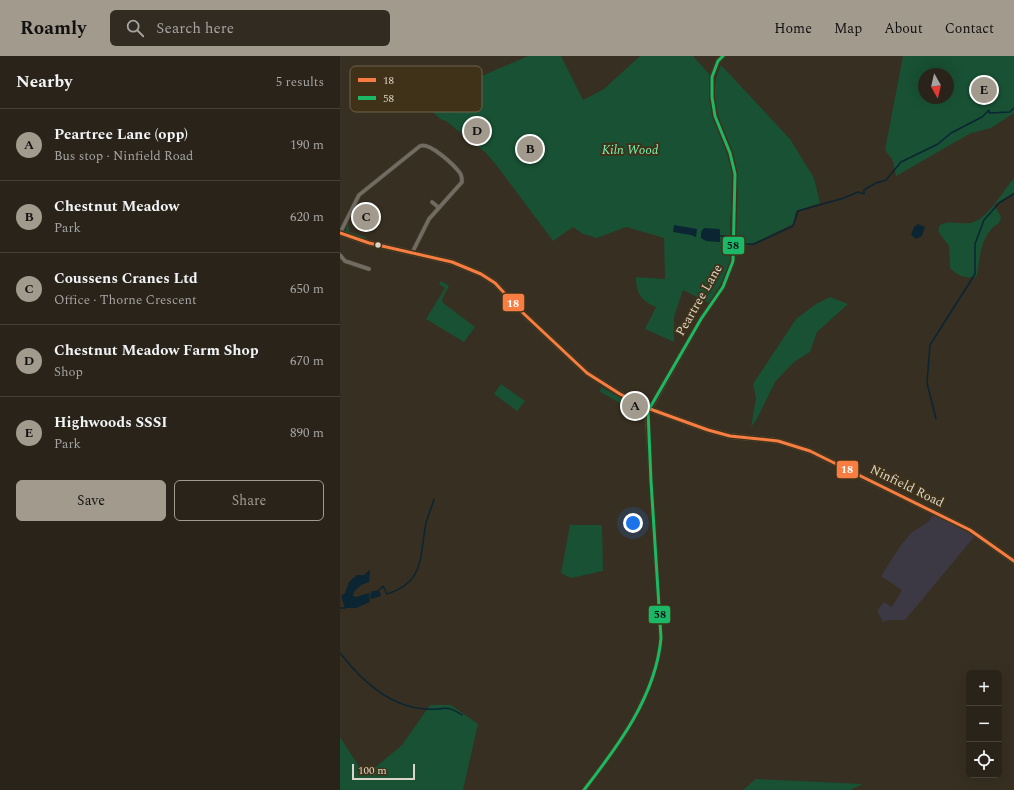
<!DOCTYPE html>
<html lang="en">
<head>
<meta charset="utf-8">
<style>
  :root { --surface:#292319; --page:#312b22; --text:#f1f3f6; --muted:#a5a4a2; --line:#454038; --accent:#a29a8c }
  body { margin:0; font-family:Spectral,serif; background:var(--page); color:var(--text) }
  .controls { position:absolute; right:12px; bottom:12px; display:grid; overflow:hidden; border-radius:6px; box-shadow:0 4px 16px #0002 }
  .controls button { width:36px; height:36px; display:grid; place-items:center; padding:0; border:0; border-bottom:1px solid var(--line); background:var(--surface); color:var(--text); font:20px sans-serif }
  .compass { position:absolute; left:578px; top:12px; width:36px; height:36px; border-radius:50%; background:var(--surface); box-shadow:0 4px 16px #0002; rotate:172deg }
  .scale { position:absolute; left:12px; bottom:10px; width:63px; box-sizing:border-box; padding-left:4px; border:2px solid #dcd4c6; border-top:0; font-size:11px; line-height:14px; white-space:nowrap; color:#dcd4c6; -webkit-text-stroke:3px #3f3219; paint-order:stroke }
  .you { position:absolute; left:293px; top:467px; width:14px; height:14px; margin:-10px; border:3px solid #fff; border-radius:50%; background:#1a73e8; box-shadow:0 0 0 6px #1a73e833 }
  .badge { display:grid; place-items:center; width:26px; height:26px; border-radius:50%; background:var(--accent); color:#111; font-size:13px; font-weight:700 }
  .pin { position:absolute; translate:-50% -50%; border:2px solid #fff; box-shadow:0 1px 4px #0006 }
  .list { margin:0; padding:0; list-style:none }
  h2 { display:flex; justify-content:space-between; align-items:center; height:52px; margin:0; padding:0 16px; font-size:17px }
  h2 small { font-size:13px; font-weight:400; color:var(--muted) }
  .list li { display:grid; grid-template-columns:26px 1fr auto; gap:12px; align-items:center; box-sizing:border-box; height:72px; padding:0 16px; border-top:1px solid var(--line) }
  .list b { display:block; font-size:15px; white-space:nowrap }
  .list p { margin:0; font-size:13px; white-space:nowrap; color:var(--muted) }
  .list em { font-size:13px; font-style:normal; color:var(--muted) }
  .actions { display:flex; gap:8px; padding:12px 16px }
  .actions a { flex:1; padding:9px 0; border:1px solid var(--accent); border-radius:6px; text-align:center; font-size:14px; color:var(--accent) }
  .actions .main { background:var(--accent); color:#111 }
  .icon { flex:none; width:22px; height:22px; fill:none; stroke:currentColor; stroke-width:2; stroke-linecap:round; stroke-linejoin:round }
  .map { position:relative; flex:none; width:674px; height:734px; overflow:hidden }
  header { display:flex; align-items:center; gap:24px; box-sizing:border-box; height:56px; padding:0 20px; background:var(--accent); color:#111 }
  header strong { font-size:19px }
  nav { display:flex; gap:22px; margin-inline-start:auto; font-size:14px }
  .search { width:280px; height:36px; background:var(--page); display:flex; align-items:center; gap:10px; box-sizing:border-box; padding:0 14px; border-radius:6px; color:var(--muted); font-size:15px }
  main { display:flex }
  aside { flex:1; background:var(--surface) }
  .map>svg:first-child { display:block }
  .industrial { fill:#3c3844 }
  .green { fill:#185134; fill-rule:evenodd }
  .water { fill:#0b2533 }
  .lines { fill:none; stroke-linecap:round; stroke-linejoin:round }
  .stream { stroke:#0b2533; stroke-width:1.5 }
  .minor-casing { stroke:#524c40; stroke-width:4.5 }
  .tertiary-casing { stroke:#524c40; stroke-width:5.5 }
  .primary-casing { stroke:#524c40; stroke-width:6 }
  .minor { stroke:#716b61; stroke-width:3.5 }
  .tertiary { stroke:#716b61; stroke-width:4.5 }
  .primary { stroke:#766c5e; stroke-width:5.5 }
  .bus-1-casing { stroke:#3f3219; stroke-width:6 }
  .bus-2-casing { stroke:#3f3219; stroke-width:6 }
  .bus-1 { stroke:#f77d43; stroke-width:3 }
  .bus-2 { stroke:#1ab867; stroke-width:3 }
  .bus-dot { fill:#dcd4c6; stroke:#3f3219; stroke-width:1.5 }
  .labels { text-anchor:middle; dominant-baseline:central; stroke-width:4; stroke-linejoin:round; paint-order:stroke }
  .park-label { font-size:13px; font-style:italic; fill:#78f5b3; stroke:#3f3219 }
  .street-label { font-size:13px; fill:#dcd4c6; stroke:#3f3219 }
  .key { fill:#3f3219; stroke:#6e634d; stroke-width:1 }
  .key-label { font-size:11px; fill:#dcd4c6 }
  .line-badge { stroke:#3f3219; stroke-width:1.5 }
  .badge-label { font-size:11px; text-anchor:middle; font-weight:bold; fill:#fff }
  .pale-badge-label { font-size:11px; text-anchor:middle; font-weight:bold; fill:#111 }
</style>
</head>
<body>
<header>
<strong>Roamly</strong>
<div class="search"><svg class="icon" aria-label="search" viewBox="0 0 24 24"><circle cx="10" cy="10" r="6"/><path d="M15 15l6 6"/></svg>Search here</div>
<nav><a>Home</a><a>Map</a><a>About</a><a>Contact</a></nav>
</header>
<main>
<aside>
<h2>Nearby<small>5 results</small></h2>
<ul class="list">
<li><span class="badge">A</span><div><b>Peartree Lane (opp)</b><p>Bus stop · Ninfield Road</p></div><em>190 m</em></li>
<li><span class="badge">B</span><div><b>Chestnut Meadow</b><p>Park</p></div><em>620 m</em></li>
<li><span class="badge">C</span><div><b>Coussens Cranes Ltd</b><p>Office · Thorne Crescent</p></div><em>650 m</em></li>
<li><span class="badge">D</span><div><b>Chestnut Meadow Farm Shop</b><p>Shop</p></div><em>670 m</em></li>
<li><span class="badge">E</span><div><b>Highwoods SSSI</b><p>Park</p></div><em>890 m</em></li>
</ul>
<div class="actions"><a class="main">Save</a><a>Share</a></div>
</aside>
<div class="map">
<svg width="674" height="734" viewBox="0 0 674 734">
  <rect width="100%" height="100%" fill="#372f21"/>
  <path class="industrial" d="M593 459 625 475 634 481 565 564H549L543 566 537 555 544 546 552 551 562 534 541 520 561 489 571 477 589 465Z"/>
  <g class="green">
    <path d="M188 0H221L243 44 264 33 300 0H353L369 18 370 42 373 61 384 88 393 120 390 169 391 203 387 218 369 247 343 234 334 261V286L305 273 316 251C301 245 296 237 296 221L325 223 324 182 286 171 257 182 243 178 233 171 213 185 157 110 146 97 106 65 100 63 82 46Z"/>
    <path d="M563 0H674V57L651 72 631 77 556 120 553 105 545 94ZM584 18H608V42H584Z"/>
    <path d="M381 9 450 83 474 122 480 147 456 155 453 168 414 187 396 193C394 168 399 143 397 119 395 78 360 54 381 9Z"/>
    <path d="M674 122V136L654 149 661 161 659 167C641 177 640 200 637 219L634 222C623 221 618 220 610 212L609 190 598 175 600 169C612 163 624 170 634 166 648 161 664 134 674 122Z"/>
    <path d="M8 166 9 176 26 181 25 183 5 177Z"/>
    <path d="M101 225 109 230 102 243 103 247 135 271 124 286 86 263 105 232 99 228Z"/>
    <path d="M490 241 508 248 477 276 470 296 454 306 435 326 417 363 411 371 416 342 413 328 456 263 476 248Z"/>
    <path d="M161 328 185 345 177 355 154 338Z"/>
    <path d="M261 331 291 348V353L260 336Z"/>
    <path d="M230 469H262L263 515 231 522 221 517Z"/>
    <path d="M90 649H111L138 668 123 734H0V681L25 720 62 689Z"/>
    <path d="M416 723 523 728 510 734H403Z"/>
  </g>
  <g class="water">
    <path d="M578 168 585 171 582 180 576 183 571 179 574 171Z"/>
    <path d="M334 169 357 173 356 181 351 179 333 176Z"/>
    <path d="M364 172 379 173 380 174V186L366 185 361 182V176Z"/>
    <path d="M29 514 30 516 29 526 21 529 14 536 13 540 16 541 29 537 30 546 16 552H5L1 540 5 537 9 526 17 519H24Z"/>
    <path d="M37 534 40 536 41 540 31 543 30 539 32 535H36Z"/>
  </g>
  <g class="lines">
    <g class="stream">
      <path d="M380 180H387"/>
      <path d="M399 184 405 188H414L453 170 458 155 504 142 518 136 524 138V134L536 127 546 124 561 106 598 88 611 77 642 61 649 54V57L670 56 674 52"/>
      <path d="M596 363 587 327 590 289 635 218V188L644 164 659 147 674 138"/>
      <path d="M39 534 43 530 47 538C86 525 79 501 86 467 88 459 92 451 94 443"/>
      <path d="M0 552H5"/>
      <path d="M0 597C21 624 49 651 85 653 104 655 104 647 122 659"/>
    </g>
    <g class="minor-casing">
      <g id="minor">
        <path d="M92 146 98 151"/>
        <path d="M0 177 19 139 80 90C90 86 114 109 120 117 122 120 122 123 122 126L89 163 73 195"/>
        <path d="M0 199 5 205 29 213"/>
        <path d="M244 734C278 690 316 640 321 582L307 362 310 353"/>
      </g>
    </g>
    <g class="tertiary-casing">
      <path id="tertiary" d="M310 353 361 263 383 231 393 205 395 118 390 97 375 60 372 41V21L378 5 383 0"/>
    </g>
    <g class="primary-casing">
      <path id="primary" d="M0 177 29 187 112 206 141 218 155 227 182 256 247 317 280 338 310 353 368 374 390 380 438 385 470 395 630 474 674 505"/>
    </g>
    <use href="#minor" class="minor"/>
    <use href="#tertiary" class="tertiary"/>
    <use href="#primary" class="primary"/>
    <g class="bus-1-casing">
      <path id="bus-1" d="M0 177 29 187 112 206 141 218 155 227 182 256 247 317 280 338 310 353 368 374 390 380 438 385 470 395 630 474 674 505"/>
    </g>
    <g class="bus-2-casing">
      <path id="bus-2" d="M244 734C278 690 316 640 321 582L311 425 308 355 361 263 383 231 393 205 395 118 390 97 375 60 372 41V21L378 5 383 0"/>
    </g>
    <use href="#bus-1" class="bus-1"/>
    <use href="#bus-2" class="bus-2"/>
  </g>
  <circle class="bus-dot" cx="38" cy="189" r="3.5"/>
  <g class="labels">
    <g class="park-label">
      <text x="290" y="94">Kiln Wood</text>
    </g>
    <g class="street-label">
      <text transform="translate(359 244) rotate(-60)">Peartree Lane</text>
      <text transform="translate(567 430) rotate(26)">Ninfield Road</text>
    </g>
  </g>
  <rect x="10" y="10" width="132" height="46" rx="6" class="key"/>
  <rect x="18" y="22" width="18" height="4" fill="#f77d43"/>
  <rect x="18" y="40" width="18" height="4" fill="#1ab867"/>
  <g class="key-label">
    <text x="43" y="28">18</text>
    <text x="43" y="46">58</text>
  </g>
  <g class="line-badge">
    <rect x="382" y="180" width="23" height="19" rx="4" fill="#1ab867"/>
    <rect x="162" y="237" width="23" height="19" rx="4" fill="#f77d43"/>
    <rect x="496" y="404" width="23" height="19" rx="4" fill="#f77d43"/>
    <rect x="308" y="549" width="23" height="19" rx="4" fill="#1ab867"/>
  </g>
  <g class="badge-label">
    <text x="173" y="251">18</text>
    <text x="507" y="417">18</text>
  </g>
  <g class="pale-badge-label">
    <text x="393" y="193">58</text>
    <text x="320" y="562">58</text>
  </g>
</svg>
<div class="controls">
<button>+</button>
<button>−</button>
<button><svg class="icon" aria-label="locate" viewBox="0 0 24 24"><circle cx="12" cy="12" r="6"/><path d="M12 2v4M12 18v4M2 12h4M18 12h4"/></svg></button>
</div>
<svg class="compass" viewBox="-18 -18 36 36"><path d="M0-13l5 13h-10z" fill="#e53935"/><path d="M0 13l5-13h-10z" fill="#a5a4a2"/></svg>
<div class="scale">100 m</div>
<div class="you"></div>
<div class="pin badge" style="left:295px;top:350px">A</div>
<div class="pin badge" style="left:190px;top:93px">B</div>
<div class="pin badge" style="left:26px;top:161px">C</div>
<div class="pin badge" style="left:137px;top:75px">D</div>
<div class="pin badge" style="left:644px;top:34px">E</div>
</div>
</main>
</body>
</html>
